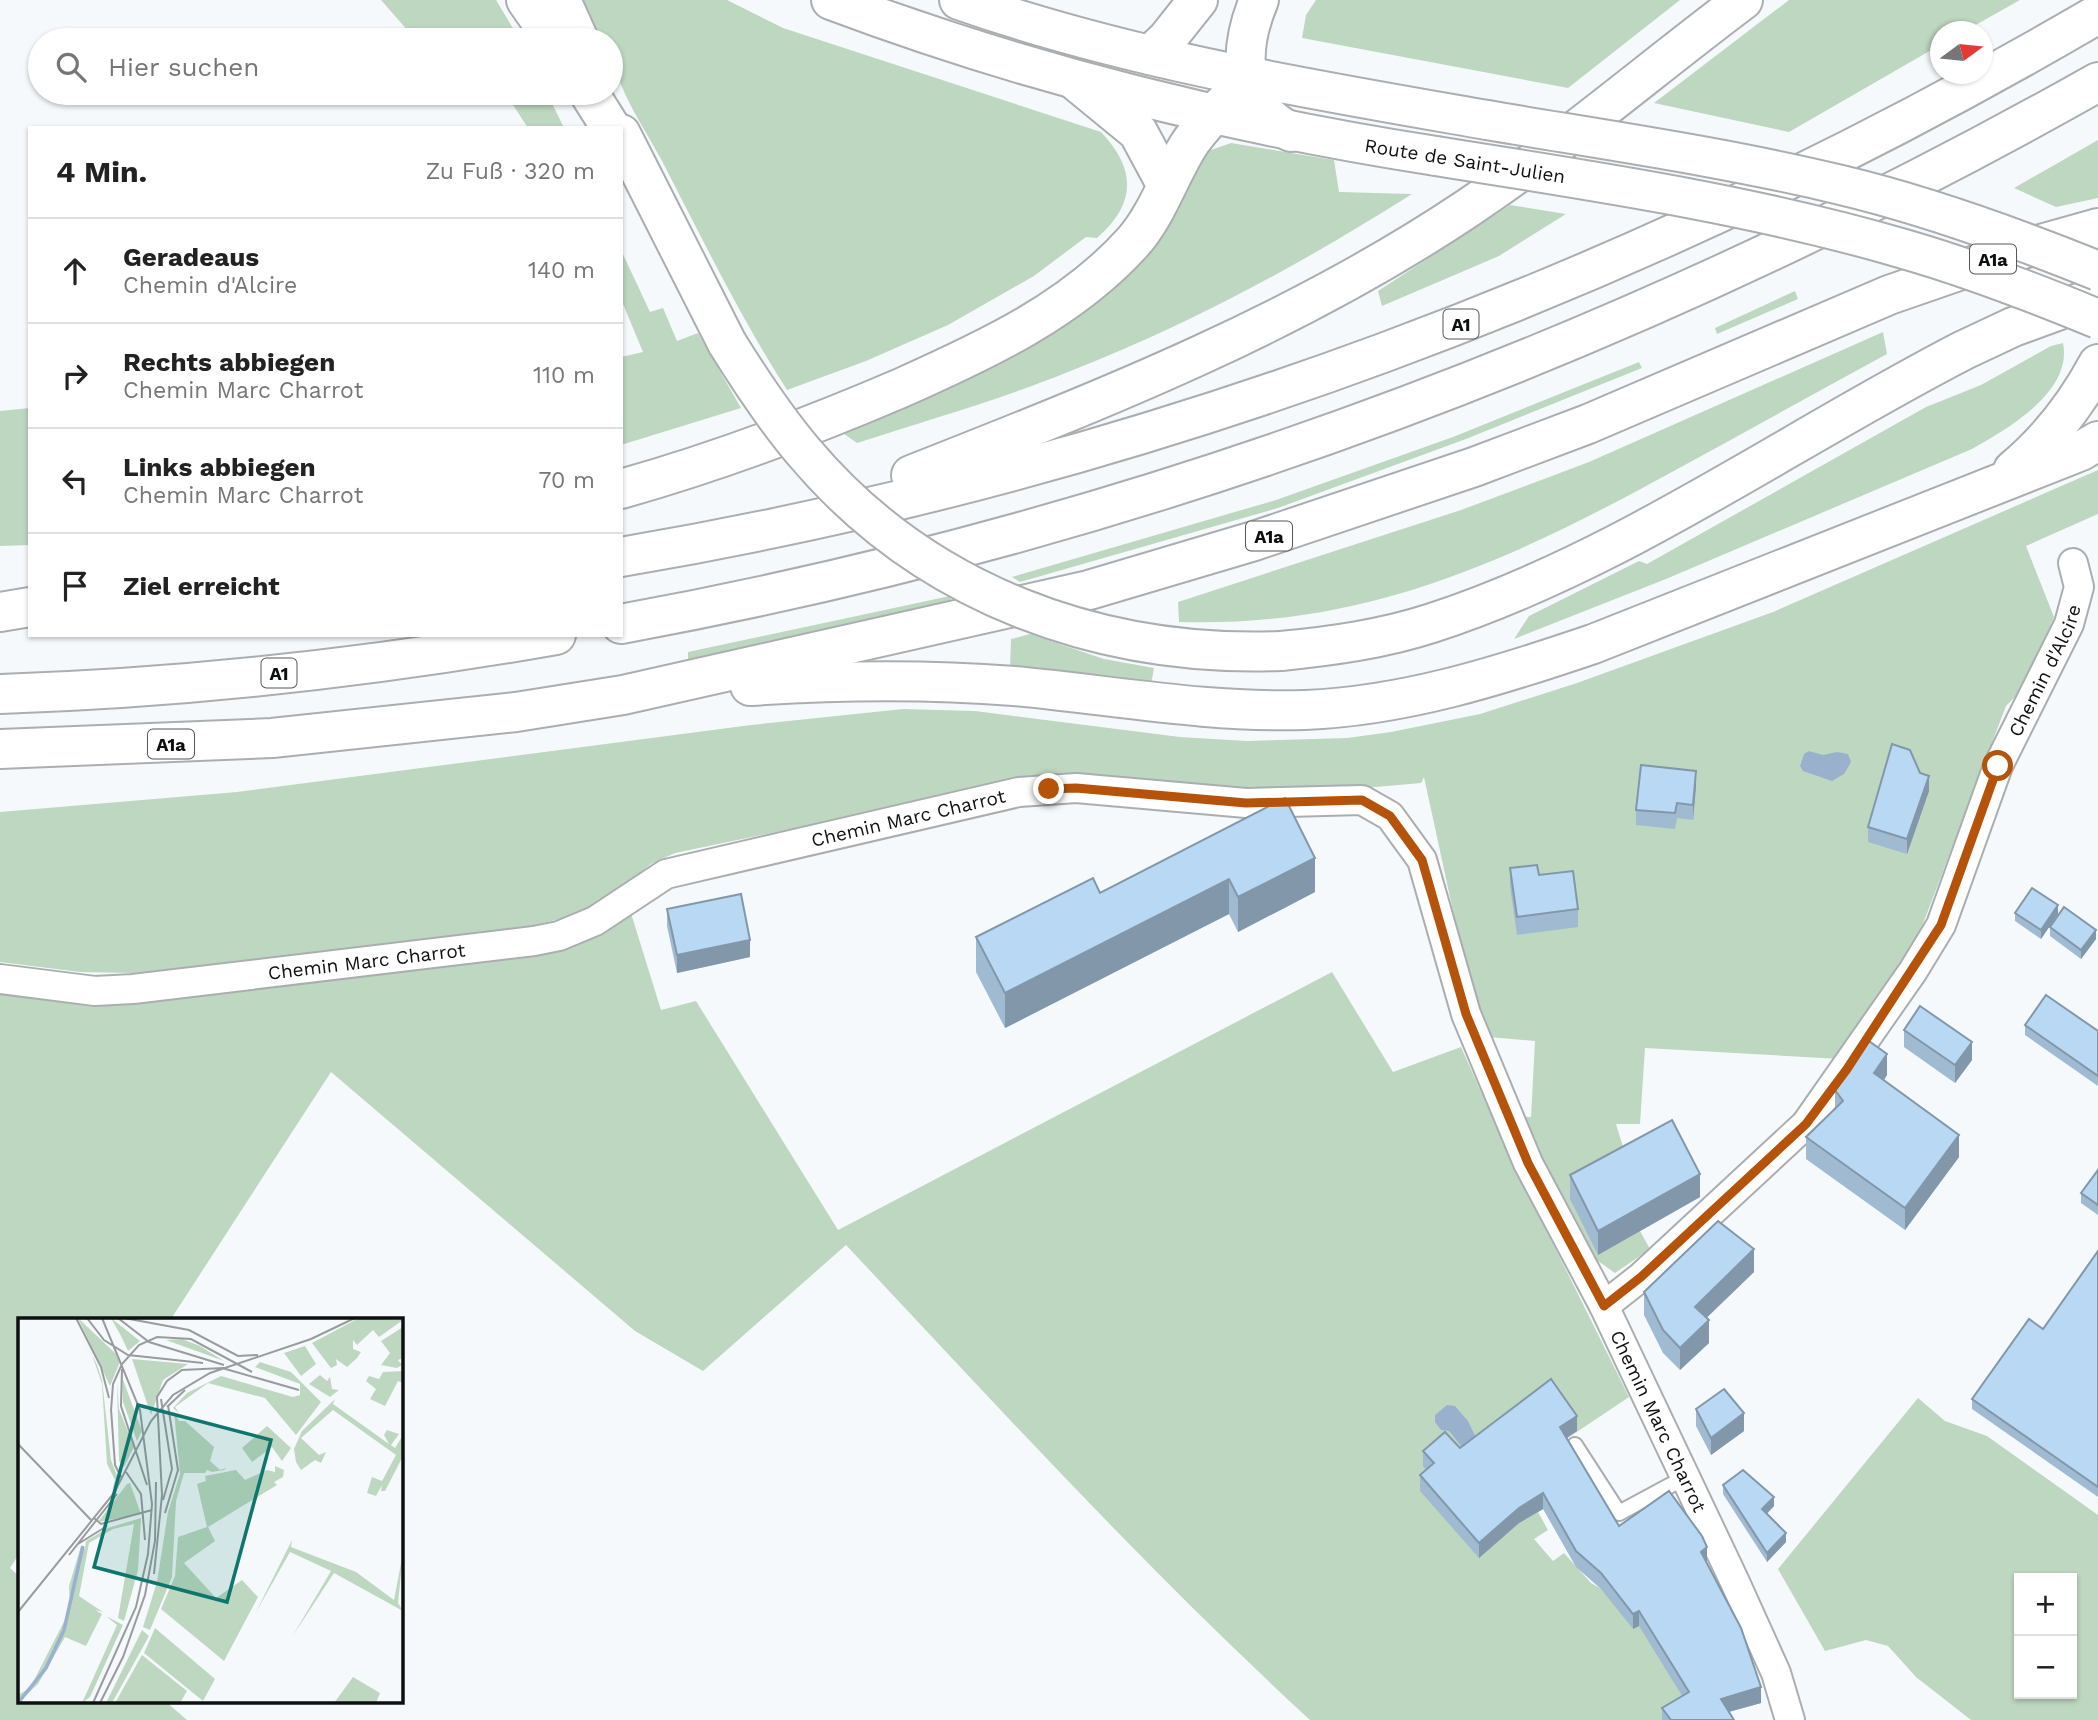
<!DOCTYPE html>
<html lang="de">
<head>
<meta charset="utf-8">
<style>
  :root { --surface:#fff; --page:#f6f6f6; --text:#222; --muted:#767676; --line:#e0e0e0 }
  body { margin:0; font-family:"Work Sans",sans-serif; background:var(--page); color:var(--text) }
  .controls { position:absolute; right:21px; bottom:21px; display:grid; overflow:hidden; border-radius:0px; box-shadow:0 2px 5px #0004 }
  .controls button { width:63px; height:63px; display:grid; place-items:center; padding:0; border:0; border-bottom:2px solid var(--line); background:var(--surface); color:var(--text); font:35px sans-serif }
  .compass { position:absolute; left:1930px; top:21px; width:63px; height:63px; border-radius:50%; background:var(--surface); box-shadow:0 2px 5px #0004; rotate:75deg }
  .stop { position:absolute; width:21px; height:21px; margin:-16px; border:5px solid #b45309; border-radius:50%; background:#fff }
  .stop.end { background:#b45309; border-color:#fff; box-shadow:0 2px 7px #0008 }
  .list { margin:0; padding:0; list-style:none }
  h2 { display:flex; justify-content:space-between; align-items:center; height:91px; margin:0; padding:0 28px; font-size:30px }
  h2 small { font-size:23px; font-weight:400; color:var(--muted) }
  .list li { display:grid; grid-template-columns:46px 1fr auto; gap:21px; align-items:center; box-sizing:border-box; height:105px; padding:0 28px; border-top:2px solid var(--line) }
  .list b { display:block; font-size:26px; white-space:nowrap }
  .list p { margin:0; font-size:23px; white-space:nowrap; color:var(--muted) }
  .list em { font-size:23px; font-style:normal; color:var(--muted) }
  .icon { flex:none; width:38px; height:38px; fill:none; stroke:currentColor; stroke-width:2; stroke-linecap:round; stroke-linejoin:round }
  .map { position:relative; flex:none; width:2098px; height:1720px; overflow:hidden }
  .search { position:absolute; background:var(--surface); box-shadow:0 2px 5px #0004; left:28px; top:28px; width:595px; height:77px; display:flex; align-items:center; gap:18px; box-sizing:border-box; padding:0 24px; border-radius:38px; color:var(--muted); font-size:26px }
  .panel { position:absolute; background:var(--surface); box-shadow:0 2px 5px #0004; left:28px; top:126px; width:595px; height:511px; border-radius:0px }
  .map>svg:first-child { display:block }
  .green { fill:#bed7c0; fill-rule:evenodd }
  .water { fill:#9ab1ce }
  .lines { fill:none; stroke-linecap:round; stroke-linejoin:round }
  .service-casing { stroke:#abaeb0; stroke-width:18 }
  .minor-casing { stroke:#abaeb0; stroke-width:32 }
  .primary-casing { stroke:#abaeb0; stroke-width:42 }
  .motorway-casing { stroke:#abaeb0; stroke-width:42 }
  .service { stroke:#fff; stroke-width:14 }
  .minor { stroke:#fff; stroke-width:28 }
  .primary { stroke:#fff; stroke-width:38 }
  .motorway { stroke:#fff; stroke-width:38 }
  .primary-bridge-casing { stroke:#abaeb0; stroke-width:42; stroke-linecap:butt }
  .motorway-bridge-casing { stroke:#abaeb0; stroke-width:42; stroke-linecap:butt }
  .primary-bridge { stroke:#fff; stroke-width:38 }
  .motorway-bridge { stroke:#fff; stroke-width:38 }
  .wall { fill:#9fbad1 }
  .shaded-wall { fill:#8297aa }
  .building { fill:#b9d8f3; stroke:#8297aa; stroke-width:2 }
  .route { stroke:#b45309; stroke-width:9 }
  .labels { text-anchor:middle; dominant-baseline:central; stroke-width:7; stroke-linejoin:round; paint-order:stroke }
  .shield { fill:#fff; stroke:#565757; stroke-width:2 }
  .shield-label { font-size:18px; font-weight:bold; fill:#0e0f0f }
  .street-label { font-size:19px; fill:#0e0f0f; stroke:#fff }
  .inset-river { fill:none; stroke:#9ab1ce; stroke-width:3.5 }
  .inset-road { fill:none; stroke:#999b9d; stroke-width:2 }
  .view { fill:#0f766e; fill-opacity:0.15; stroke:#0f766e; stroke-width:3.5 }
  .inset-edge { fill:none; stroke:#0e0f0f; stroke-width:3.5 }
</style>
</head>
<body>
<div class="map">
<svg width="2098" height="1720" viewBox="0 0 2098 1720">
  <rect width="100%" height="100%" fill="#f6f9fc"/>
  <g class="green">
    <path d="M381 0H496L520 40H416Z"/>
    <path d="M581 0H727L783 28 1101 132C1136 169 1137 203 1097 238L1086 237 1034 276 948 325 866 361 787 390C740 317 702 238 662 161 643 125 611 82 611 40H601Z"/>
    <path d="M1316 0H1680L1568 88 1302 38 1306 15Z"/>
    <path d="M1789 0H2020L1965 31 1940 32V45L1789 132 1654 103Z"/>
    <path d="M493 93H547L564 128H528L513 105Z"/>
    <path d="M2098 140V198L2056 207 2014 188Z"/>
    <path d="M1231 143 1334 160 1339 192 1412 194C1303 263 1189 325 1068 372 999 400 927 420 857 443L837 429 1169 221 1208 151Z"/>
    <path d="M1510 205 1566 214 1499 256 1382 306 1378 291Z"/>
    <path d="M621 250 650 312 663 308 677 341 698 333 741 408 621 445V357L643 352 621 299Z"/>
    <path d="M1795 291 1798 299 1717 334 1715 328Z"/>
    <path d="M1883 332 1887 354C1819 391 1751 429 1683 466 1519 556 1372 628 1179 622L1178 602 1461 510 1589 462Z"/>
    <path d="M2063 343C2073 392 2007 429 1972 449L1666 579 1514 639 1529 616 1639 561 1647 564 1926 407 1981 385 2051 346Z"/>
    <path d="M1639 362 1642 368 1466 439 1278 508 1020 582 1012 577 1276 500 1453 437Z"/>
    <path d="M30 408V545L0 546V411Z"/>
    <path d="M2098 470V514L2026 546 2054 617 2025 687 2006 706 1921 929 1840 1059 1645 1048 1640 1124H1616L1629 1166 1598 1255 1640 1231 1650 1249 1615 1273 1588 1254 1546 1174 1521 1117H1531L1535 1041 1489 1037 1469 985 1424 777 1421 783 1330 791 1250 790 1055 774 675 853 651 864 600 905 573 916 504 932 133 973 80 972 0 962V812L237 792 751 725 903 709 975 711 1180 737 1247 741 1347 738 1391 732 1480 714 1577 683 1773 612Z"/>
    <path d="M950 596 952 605 688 660V652Z"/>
    <path d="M1030 634 1104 659 1154 668 1151 685 1010 670 1011 639Z"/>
    <path d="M630 910 661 1010 696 1001 838 1230 1332 972 1393 1072 1461 1047 1511 1159 1629 1397 1541 1456 1566 1495 1538 1512 1548 1530 1534 1539 1553 1561 1564 1553 1591 1583 1603 1590 1633 1629 1641 1625 1689 1708 1668 1720H1310C1147 1570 997 1406 846 1245L703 1371 635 1331 331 1072 171 1319H19V1554L10 1568 19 1576V1701H165L187 1720H0V992L44 999 147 1002 540 950Z"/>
    <path d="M1918 1398 1945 1421 1987 1436 2098 1515V1720H1971L1916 1677 1888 1646 1866 1640 1825 1651 1778 1569ZM2019 1578H2072V1694H2019Z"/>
  </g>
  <g class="water">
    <path d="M1809 751 1823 755 1837 752 1848 754 1851 762 1844 774 1832 781 1803 771 1800 766 1804 754Z"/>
    <path d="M1447 1405 1455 1406 1468 1421 1478 1442 1466 1452 1449 1431 1441 1430 1435 1422V1415Z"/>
  </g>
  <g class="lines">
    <g class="service-casing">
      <path id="service" d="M1575 1445 1619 1513 1684 1478"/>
    </g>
    <g class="minor-casing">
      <g id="minor">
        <path id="s1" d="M0 979 95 991 133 989 534 941 559 936 595 921 666 874 1019 792 1076 788 1246 803 1362 800 1390 816 1422 860 1466 1014 1528 1163 1604 1306 1734 1580 1776 1673 1790 1720"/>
        <path id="s2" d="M1604 1306 1641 1277 1806 1124 1913 971 1941 925 1998 766 2069 624 2079 587 2073 563"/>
      </g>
    </g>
    <g class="primary-casing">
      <g id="primary">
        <path d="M831 0C1028 74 1228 124 1436 156"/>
        <path d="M959 0C1130 60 1309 89 1487 120"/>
      </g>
    </g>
    <g class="motorway-casing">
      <g id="motorway">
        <path d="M526 0 554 40"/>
        <path d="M561 0 579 40"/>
        <path d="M1259 0C1238 50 1237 105 1291 132"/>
        <path d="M1150 55 1167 39 1198 0"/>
        <path d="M1077 82 1138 132 1166 184"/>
        <path d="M589 93 611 128"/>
        <path d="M621 134 727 343"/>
        <path d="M2013 470C2049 440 2076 405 2098 364"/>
        <path d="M911 475C1104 399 1295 324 1468 208 1564 144 1651 69 1743 0"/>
        <path d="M621 489C717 462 810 427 901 388 984 351 1071 311 1133 242 1157 215 1169 177 1188 146 1204 121 1229 100 1248 78"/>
        <path d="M621 557C1142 469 1642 281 2098 14"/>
        <path d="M0 612 30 607"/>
        <path d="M621 624C1145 528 1635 343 2098 82"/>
        <path d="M1281 651C1332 646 1383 639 1432 623 1622 561 1787 441 1964 350L2013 327 2098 296"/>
        <path d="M750 686C838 680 926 679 1014 686 1111 695 1207 713 1305 710 1404 706 1499 676 1593 644L2081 451 2098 441"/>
        <path d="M0 694C186 688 373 667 556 635"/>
        <path d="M0 749 272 738 516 712 623 695 1089 590 1254 541 1474 467 1588 424 1889 295 2016 251 2098 228"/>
      </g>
    </g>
    <use href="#service" class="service"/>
    <use href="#minor" class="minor"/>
    <use href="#primary" class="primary"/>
    <use href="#motorway" class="motorway"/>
    <g class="primary-bridge-casing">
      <g id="primary-bridge">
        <path d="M1487 120C1605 140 1725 157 1841 185 1929 206 2014 237 2098 271"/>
        <path d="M1436 156C1593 181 1751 204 1904 249 1970 268 2035 293 2098 319"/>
      </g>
    </g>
    <g class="motorway-bridge-casing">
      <path id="motorway-bridge" d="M727 343C750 380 775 418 803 451 923 594 1099 658 1281 651"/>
    </g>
    <use href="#primary-bridge" class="primary-bridge"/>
    <use href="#motorway-bridge" class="motorway-bridge"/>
  </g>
  <g class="wall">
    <path d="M1920 773 1929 791 1907 854 1868 842V827Z"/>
    <path d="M1696 786 1693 820 1677 818 1675 829 1636 825V810Z"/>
    <path d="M1285 798 1315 892 1238 932 1229 914 1005 1028 976 972V937L1100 893Z"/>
    <path d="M1510 868 1539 875 1578 909V927L1517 935 1510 886Z"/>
    <path d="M667 909 750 957 677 973 667 926Z"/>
    <path d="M2015 913 2058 914 2041 939 2015 921Z"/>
    <path d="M2050 927 2096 939 2081 959 2050 936Z"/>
    <path d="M2025 1025 2098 1031V1086L2025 1035Z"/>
    <path d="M1904 1030 1972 1060 1955 1083 1904 1047Z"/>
    <path d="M1887 1075 1884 1080 1959 1157 1905 1230 1806 1159V1137L1835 1109V1090Z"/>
    <path d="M2098 1170V1215L2081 1203V1193Z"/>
    <path d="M1570 1175 1700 1197 1598 1255 1570 1199Z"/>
    <path d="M2098 1251V1497L1972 1409V1399L2043 1329Z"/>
    <path d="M1754 1272 1706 1318 1709 1343 1680 1370 1663 1353 1644 1315V1292Z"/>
    <path d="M1696 1409 1744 1431 1711 1455 1696 1426Z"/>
    <path d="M1577 1431 1567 1438 1619 1526 1707 1563 1761 1703 1729 1712 1734 1720H1662V1708L1682 1696 1639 1626 1633 1629 1601 1589 1576 1567 1543 1509 1519 1523 1479 1558 1420 1491V1475L1426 1470 1423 1466V1451L1460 1448Z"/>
    <path d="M1723 1485 1774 1506 1767 1514 1786 1542 1767 1562 1723 1494Z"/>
  </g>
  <g class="shaded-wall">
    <path d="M1696 771V786L1693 820V805Z"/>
    <path d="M1929 776V791L1907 854V839Z"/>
    <path d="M1315 858V892L1238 932V897Z"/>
    <path d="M1229 879V914L1005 1028V993Z"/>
    <path d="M2058 905V914L2041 939V930Z"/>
    <path d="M2096 930V939L2081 959V950Z"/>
    <path d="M750 940V957L677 973V955Z"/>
    <path d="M1972 1042V1060L1955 1083V1065Z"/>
    <path d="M1887 1054V1075L1874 1095V1073Z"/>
    <path d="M1959 1135V1157L1905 1230V1208Z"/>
    <path d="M1700 1174V1197L1598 1255V1231Z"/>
    <path d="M1754 1249V1272L1695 1329V1307Z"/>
    <path d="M1709 1320V1343L1680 1370V1348Z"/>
    <path d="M1744 1413V1431L1711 1455V1438Z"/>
    <path d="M1577 1416V1431L1560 1442V1427Z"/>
    <path d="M1543 1493V1509L1519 1523 1479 1558V1543L1519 1508Z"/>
    <path d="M1774 1497V1506L1762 1518V1509Z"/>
    <path d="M1786 1533V1542L1767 1562V1553Z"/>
    <path d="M1707 1547V1563L1701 1568V1552Z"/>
    <path d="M1639 1611V1626L1633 1629V1614Z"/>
    <path d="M1761 1687V1703L1721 1714V1699Z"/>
  </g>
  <g class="building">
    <path d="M1892 744 1910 750 1920 773 1929 776 1907 839 1868 827Z"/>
    <path d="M1641 765 1696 771 1693 805 1677 803 1675 813 1636 810Z"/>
    <path d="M1285 798 1315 858 1238 897 1229 879 1005 993 976 937 1093 878 1100 893Z"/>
    <path d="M1537 865 1539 875 1573 871 1578 909 1517 917 1510 868Z"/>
    <path d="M2032 888 2058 905 2041 930 2015 913Z"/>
    <path d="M741 894 750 940 677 955 667 909Z"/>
    <path d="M2064 907 2096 930 2081 950 2050 927Z"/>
    <path d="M2046 995 2098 1031V1076L2025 1025Z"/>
    <path d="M1920 1006 1972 1042 1955 1065 1904 1030Z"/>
    <path d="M1869 1041 1887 1054 1874 1073 1959 1135 1905 1208 1806 1137 1843 1101 1835 1090Z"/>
    <path d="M1672 1120 1700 1174 1598 1231 1570 1175Z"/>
    <path d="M2098 1170V1205L2081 1193Z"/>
    <path d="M1718 1221 1754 1249 1695 1307 1709 1320 1680 1348 1663 1330 1644 1292Z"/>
    <path d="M2098 1251V1487L1972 1399 2029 1319 2043 1329Z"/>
    <path d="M1551 1379 1577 1416 1560 1427 1619 1526 1669 1491 1702 1536 1707 1547 1701 1552 1741 1628 1761 1687 1721 1699 1734 1720H1671L1662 1708 1689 1692 1639 1611 1633 1614 1601 1573 1576 1551 1543 1493 1519 1508 1479 1543 1420 1475 1434 1463 1423 1451 1445 1432 1460 1448Z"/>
    <path d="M1724 1389 1744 1413 1711 1438 1696 1409Z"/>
    <path d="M1743 1470 1774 1497 1762 1509 1786 1533 1767 1553 1723 1485Z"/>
  </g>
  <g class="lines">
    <path class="route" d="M1049 789 1076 788 1246 803 1362 800 1390 816 1422 860 1466 1014 1528 1163 1604 1306 1641 1277 1806 1124 1847 1069 1941 925 1998 766"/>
  </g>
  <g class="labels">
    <g class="shield">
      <rect x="1970" y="244.5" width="46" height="29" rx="5"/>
      <rect x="1443.5" y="309.5" width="35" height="29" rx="5"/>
      <rect x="1246" y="521.5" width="46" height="29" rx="5"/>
      <rect x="261.5" y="658.5" width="35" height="29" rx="5"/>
      <rect x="148" y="729.5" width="46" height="29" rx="5"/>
    </g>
    <g class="shield-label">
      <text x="1993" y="259">A1a</text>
      <text x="1461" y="324">A1</text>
      <text x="1269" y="536">A1a</text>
      <text x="279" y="673">A1</text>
      <text x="171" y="744">A1a</text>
    </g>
    <g class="street-label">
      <text transform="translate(1465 161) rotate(9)">Route de Saint-Julien</text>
      <text stroke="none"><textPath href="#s2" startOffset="788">Chemin d'Alcire</textPath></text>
      <text stroke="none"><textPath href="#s1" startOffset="936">Chemin Marc Charrot</textPath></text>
      <text stroke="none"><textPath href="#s1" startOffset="369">Chemin Marc Charrot</textPath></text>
      <text stroke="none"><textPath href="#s1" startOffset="2091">Chemin Marc Charrot</textPath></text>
    </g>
  </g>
  <g transform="translate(18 1318)">
    <rect width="385" height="385" fill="#f6f9fc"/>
    <path d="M52 0 75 39 79 47 84 62 93 142 100 160 94 172 97 162 89 146 84 66 74 37ZM60 0 97 35 102 44 92 68ZM93 0 122 23 110 33 103 18ZM341 0 385 2 361 19 355 12 339 27 335 22V31L343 34 339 40 329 49 318 41 319 47 313 50 294 25ZM385 9V40L380 42 384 47 379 50 363 47 372 35 363 23ZM164 21 182 28 206 43 148 22ZM287 28 298 46 283 58 266 35ZM114 41 170 46 145 62 133 97ZM242 44 273 54 303 84 278 117 247 80 190 65 157 89 161 95 155 90 169 75 203 58 275 79 282 77V66L237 49ZM385 53V65L380 63 367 88 352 81 358 71 348 63 351 58 361 61 365 54ZM302 57 309 63 312 59 314 71 321 72 312 79 291 66ZM104 59 124 113 119 123 105 84ZM99 64 101 91 116 129 106 149 101 143ZM317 81 315 86 371 126 366 117 369 112 381 116 373 127 377 130 385 117V138L367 173H363L364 167 358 178 349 175 354 159 364 163 378 137 315 92 283 120 301 137 308 134 303 145 297 142 283 152 278 144 276 131 284 113ZM156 93 161 103H167L196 129 192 143 202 152 208 150 206 152 194 154 189 152 187 155H166L158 183 154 259 132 312 125 309 139 264 150 194 162 156ZM249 108 273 130 264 143 254 129 234 144 224 130ZM257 148 266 152 265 159 256 164 259 167 190 209 197 223 166 245 198 280 224 262 240 279 206 343 143 291 157 258 160 219 189 209 179 166 188 163 187 158 218 152 227 162 249 152 257 154ZM112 165 123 196 80 204 109 166ZM123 200 120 252 106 303 100 300 116 206 95 211 71 225 61 278 85 294 77 292 84 296 68 328 47 319 20 366 0 385V377L12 370 52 292 51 268 63 228 67 231 68 223 90 210ZM274 222 273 229 338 254 376 282 385 235 380 285 385 293 316 255 274 319 313 253 272 234 237 296ZM88 298 105 307 72 379 64 385 99 307ZM137 310 197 361 185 383 126 335ZM124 312 131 318 94 385H88ZM124 337 169 373 162 385H97ZM335 359 362 375 358 385H316Z" fill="#bed7c0"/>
    <path class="inset-river" d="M0 385 28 350 46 312 65 228"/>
    <path class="inset-road" d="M58 0 83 49 91 80M69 0 86 22 110 37 185 45M100 0 131 24 206 47M106 0 171 12 220 38 240 37M204 50 281 72M104 51 103 88 129 167M143 81 154 151 145 182M149 89 167 72M93 91 97 147 104 161M93 93 95 66 104 46 121 27 139 19 173 21 234 54M0 126 74 203M108 154 123 176 127 222M147 195 160 152 150 87M76 200 83 206 134 192M60 226 89 208M51 237 99 176M136 256 144 177 139 79 149 63 164 52 206 50M0 294 96 175 133 103 155 77 192 55 293 21 337 0M75 385 118 289 130 236 134 186 122 92 84 0M82 385 105 339 127 277 137 223 138 164"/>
    <path class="view" d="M120 87 253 122 209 284 76 249Z"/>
    <rect width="385" height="385" class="inset-edge"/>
  </g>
</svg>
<div class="controls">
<button>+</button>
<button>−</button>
</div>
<svg class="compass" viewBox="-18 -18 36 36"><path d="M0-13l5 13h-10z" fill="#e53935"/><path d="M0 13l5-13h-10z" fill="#767676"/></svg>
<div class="stop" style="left:1998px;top:766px"></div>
<div class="stop end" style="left:1049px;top:789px"></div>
<div class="search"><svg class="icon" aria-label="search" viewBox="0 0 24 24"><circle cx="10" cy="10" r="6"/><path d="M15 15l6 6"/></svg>Hier suchen</div>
<section class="panel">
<h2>4 Min.<small>Zu Fuß · 320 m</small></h2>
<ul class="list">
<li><svg class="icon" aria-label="ahead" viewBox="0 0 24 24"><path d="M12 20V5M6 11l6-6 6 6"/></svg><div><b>Geradeaus</b><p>Chemin d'Alcire</p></div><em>140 m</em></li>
<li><svg class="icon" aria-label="right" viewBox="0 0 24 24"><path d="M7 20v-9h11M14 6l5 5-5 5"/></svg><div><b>Rechts abbiegen</b><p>Chemin Marc Charrot</p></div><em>110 m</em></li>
<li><svg class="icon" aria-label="left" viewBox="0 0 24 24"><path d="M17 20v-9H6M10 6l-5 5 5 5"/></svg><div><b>Links abbiegen</b><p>Chemin Marc Charrot</p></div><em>70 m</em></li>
<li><svg class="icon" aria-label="arrive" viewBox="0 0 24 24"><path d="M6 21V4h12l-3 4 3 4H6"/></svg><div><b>Ziel erreicht</b></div></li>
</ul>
</section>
</div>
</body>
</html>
